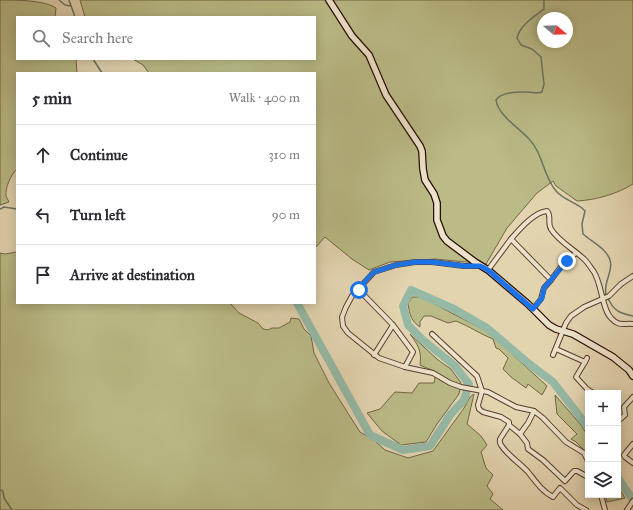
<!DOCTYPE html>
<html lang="en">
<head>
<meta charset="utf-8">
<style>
  :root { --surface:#fff; --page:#f7f7f7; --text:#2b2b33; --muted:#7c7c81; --line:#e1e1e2 }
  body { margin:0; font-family:"IM FELL Great Primer",serif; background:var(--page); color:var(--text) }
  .controls { position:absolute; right:12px; bottom:12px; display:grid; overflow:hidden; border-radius:0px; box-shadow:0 2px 10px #0003 }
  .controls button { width:36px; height:36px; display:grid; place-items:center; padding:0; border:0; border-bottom:1px solid var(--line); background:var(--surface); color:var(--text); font:20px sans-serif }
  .compass { position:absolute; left:537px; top:12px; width:36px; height:36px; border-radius:50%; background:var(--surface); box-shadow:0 2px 10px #0003; rotate:109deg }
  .stop { position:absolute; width:12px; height:12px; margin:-9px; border:3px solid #1a73e8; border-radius:50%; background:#fff }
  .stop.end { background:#1a73e8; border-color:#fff; box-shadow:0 1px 4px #0008 }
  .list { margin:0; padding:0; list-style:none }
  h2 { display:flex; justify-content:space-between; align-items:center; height:52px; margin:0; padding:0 16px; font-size:17px }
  h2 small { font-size:13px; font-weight:400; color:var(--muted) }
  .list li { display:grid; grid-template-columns:26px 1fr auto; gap:12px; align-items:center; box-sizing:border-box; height:60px; padding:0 16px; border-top:1px solid var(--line) }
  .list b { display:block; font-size:15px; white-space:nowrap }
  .list em { font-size:13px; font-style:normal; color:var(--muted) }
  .icon { flex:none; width:22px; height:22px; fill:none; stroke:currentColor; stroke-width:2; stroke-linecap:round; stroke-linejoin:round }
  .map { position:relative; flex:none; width:633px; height:510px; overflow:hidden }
  .search { position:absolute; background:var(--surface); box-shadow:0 2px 10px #0003; left:16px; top:16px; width:300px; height:44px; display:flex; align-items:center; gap:10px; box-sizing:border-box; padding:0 14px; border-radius:0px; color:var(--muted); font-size:15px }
  .panel { position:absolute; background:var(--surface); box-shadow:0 2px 10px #0003; left:16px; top:72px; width:300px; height:232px; border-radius:0px }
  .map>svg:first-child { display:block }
  .green { fill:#babb87; stroke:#726444; fill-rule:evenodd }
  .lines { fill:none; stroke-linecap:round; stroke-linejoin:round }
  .stream { stroke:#6b7464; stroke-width:1.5 }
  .river { stroke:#96b9a6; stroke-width:8 }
  .street-casing { stroke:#583e2c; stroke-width:6 }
  .secondary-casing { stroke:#2a0c00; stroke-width:8 }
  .street { stroke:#ede3cc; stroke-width:4 }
  .secondary { stroke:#ede3cc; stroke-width:5.5 }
  .route { stroke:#1a73e8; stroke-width:5 }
</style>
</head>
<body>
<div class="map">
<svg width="633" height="510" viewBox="0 0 633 510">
  <rect width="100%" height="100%" fill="#e3d4b0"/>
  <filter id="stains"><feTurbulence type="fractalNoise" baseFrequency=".005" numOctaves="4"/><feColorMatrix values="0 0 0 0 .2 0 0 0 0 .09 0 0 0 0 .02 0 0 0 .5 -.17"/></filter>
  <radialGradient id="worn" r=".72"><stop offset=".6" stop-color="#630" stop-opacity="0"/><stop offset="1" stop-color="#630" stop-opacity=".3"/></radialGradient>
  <g class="green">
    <path d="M0 0C17 0 44 0 56 8L55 17H17V59H76L77 73H17V169C11 174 5 188 6 196 7 198 8 200 9 202L0 205Z"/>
    <path d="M80 0H633V184C617 194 596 200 577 201L556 186 553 181 537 193 507 228 486 264 435 259 390 262 369 270 352 259 325 237 315 248V73H149L143 65 133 59H315V17H85ZM543 18H567V42H543Z"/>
    <path d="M17 252V303H230L239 313 258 323 263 329 268 330 272 328H279L290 322 291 318 299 319 304 329 311 336 314 353 329 383 351 418 360 432 374 440 385 450 408 458 433 451 464 408 470 397 474 394 467 424 481 436 487 445 481 452 486 468 493 475 487 486 493 494 490 499 503 510H0V253L5 254Z"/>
    <path d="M412 297H421L488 332 547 386 542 395 528 384 526 388 511 377 503 369 508 358 499 349 496 348 493 339C480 334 469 326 456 321L448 323 431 316H424L420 322V327C411 321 410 315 408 304Z"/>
    <path d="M410 334 438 360 451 369 461 383 459 394 437 424 426 442 401 445 382 431 367 413 380 409 395 392 412 393 419 383H434L436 372 420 365C422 351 418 345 410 334Z"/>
    <path d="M555 395 581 425 588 436V454L576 442 571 439 577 434 557 414Z"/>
    <path d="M618 487 625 498 607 502 605 495H618Z"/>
  </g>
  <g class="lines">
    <g class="stream">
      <path d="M59 0 65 5 71 6"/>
      <path d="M69 0 75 17"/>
      <path d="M544 0V9C534 17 520 25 517 38L521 45 532 49 541 57 544 84 542 92C537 94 532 92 526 92 517 92 501 92 496 100 498 115 519 128 529 139 543 153 543 176 556 191 563 199 574 202 582 208L585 211 582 224 583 234C592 242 606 248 610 260 614 271 603 282 606 294 606 296 609 300 610 302 615 312 623 314 633 316"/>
      <path d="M93 59 102 73"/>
      <path d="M0 209 4 207 17 209"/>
      <path d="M0 490 3 491 4 498 12 510"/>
    </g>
    <g class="river">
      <path d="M297 303 370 435 403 450 430 446 450 415 464 400 469 384 455 366 423 340 408 325 403 306 411 290 454 309 487 328 528 363 553 382 588 427"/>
      <path d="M618 478 633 500"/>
    </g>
    <g class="street-casing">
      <g id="street">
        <path d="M511 239C519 230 534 212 547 211 552 216 547 223 551 229 558 241 575 250 585 260 588 263 591 268 594 272 602 285 602 309 611 318 619 327 623 323 633 324"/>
        <path d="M480 266H464L432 262H415L396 265 374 272 352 296 346 307 342 317 343 326 348 333 379 358 405 367 433 373 450 383 461 387 488 392 516 407 534 411 543 418 566 442 584 453 588 461"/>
        <path d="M488 270 511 239 551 280 563 264 576 253"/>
        <path d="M359 290 393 325 374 355"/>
        <path d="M533 309 541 299 544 288 551 280"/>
        <path d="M393 325 413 352 405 367"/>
        <path d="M432 334 477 376 482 391 478 405 479 409 483 412 501 417 509 422V425L500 439C500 442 499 442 501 445 508 456 520 463 528 472 536 482 542 491 553 497L560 488 577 505 586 510"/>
        <path d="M556 349 585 362 587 358"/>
        <path d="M553 355 566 323 571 316 584 307 609 296 621 284 633 276"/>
        <path d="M585 362 576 377 587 389 593 393"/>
        <path d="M618 421 625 415 624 407 633 397"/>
        <path d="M509 425 520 434 528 423 534 411"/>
        <path d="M520 434 527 443 528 449 543 460 565 481 574 471H577L588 477"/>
        <path d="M633 444 624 455 625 457 633 463"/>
        <path d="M601 495 605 510"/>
        <path d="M627 510 633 501"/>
      </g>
    </g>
    <g class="secondary-casing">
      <path id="secondary" d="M329 0 352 36 369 55 386 95 420 146 422 151 423 169 425 180 434 194 437 203V220L443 236 447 241 475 262 488 270 528 304 549 325 556 329 573 334 613 357 629 370 633 376"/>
    </g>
    <use href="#street" class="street"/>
    <use href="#secondary" class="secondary"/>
  </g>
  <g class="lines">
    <path class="route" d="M359 290 367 279 374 272 396 265 415 262H432L464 266H480L488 270 533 309 542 298 544 288 567 261"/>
  </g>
  <rect width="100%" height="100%" filter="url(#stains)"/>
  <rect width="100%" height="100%" fill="url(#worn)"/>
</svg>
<div class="controls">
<button>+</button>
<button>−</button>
<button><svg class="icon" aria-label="layers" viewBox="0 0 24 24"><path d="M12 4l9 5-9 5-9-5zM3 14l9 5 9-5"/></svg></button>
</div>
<svg class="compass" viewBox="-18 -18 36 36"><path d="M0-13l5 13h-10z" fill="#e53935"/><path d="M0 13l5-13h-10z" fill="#7c7c81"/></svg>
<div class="stop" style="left:359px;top:290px"></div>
<div class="stop end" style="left:567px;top:261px"></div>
<div class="search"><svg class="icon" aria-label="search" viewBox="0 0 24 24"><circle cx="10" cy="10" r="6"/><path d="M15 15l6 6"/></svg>Search here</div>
<section class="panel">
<h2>5 min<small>Walk · 400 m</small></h2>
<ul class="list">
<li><svg class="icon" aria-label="ahead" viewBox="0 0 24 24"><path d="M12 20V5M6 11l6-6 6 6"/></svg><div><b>Continue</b></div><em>310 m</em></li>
<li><svg class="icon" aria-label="left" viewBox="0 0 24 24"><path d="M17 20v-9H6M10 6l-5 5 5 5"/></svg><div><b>Turn left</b></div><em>90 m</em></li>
<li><svg class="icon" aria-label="arrive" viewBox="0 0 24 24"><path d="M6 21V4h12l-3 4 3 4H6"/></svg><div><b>Arrive at destination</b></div></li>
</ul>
</section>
</div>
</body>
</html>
